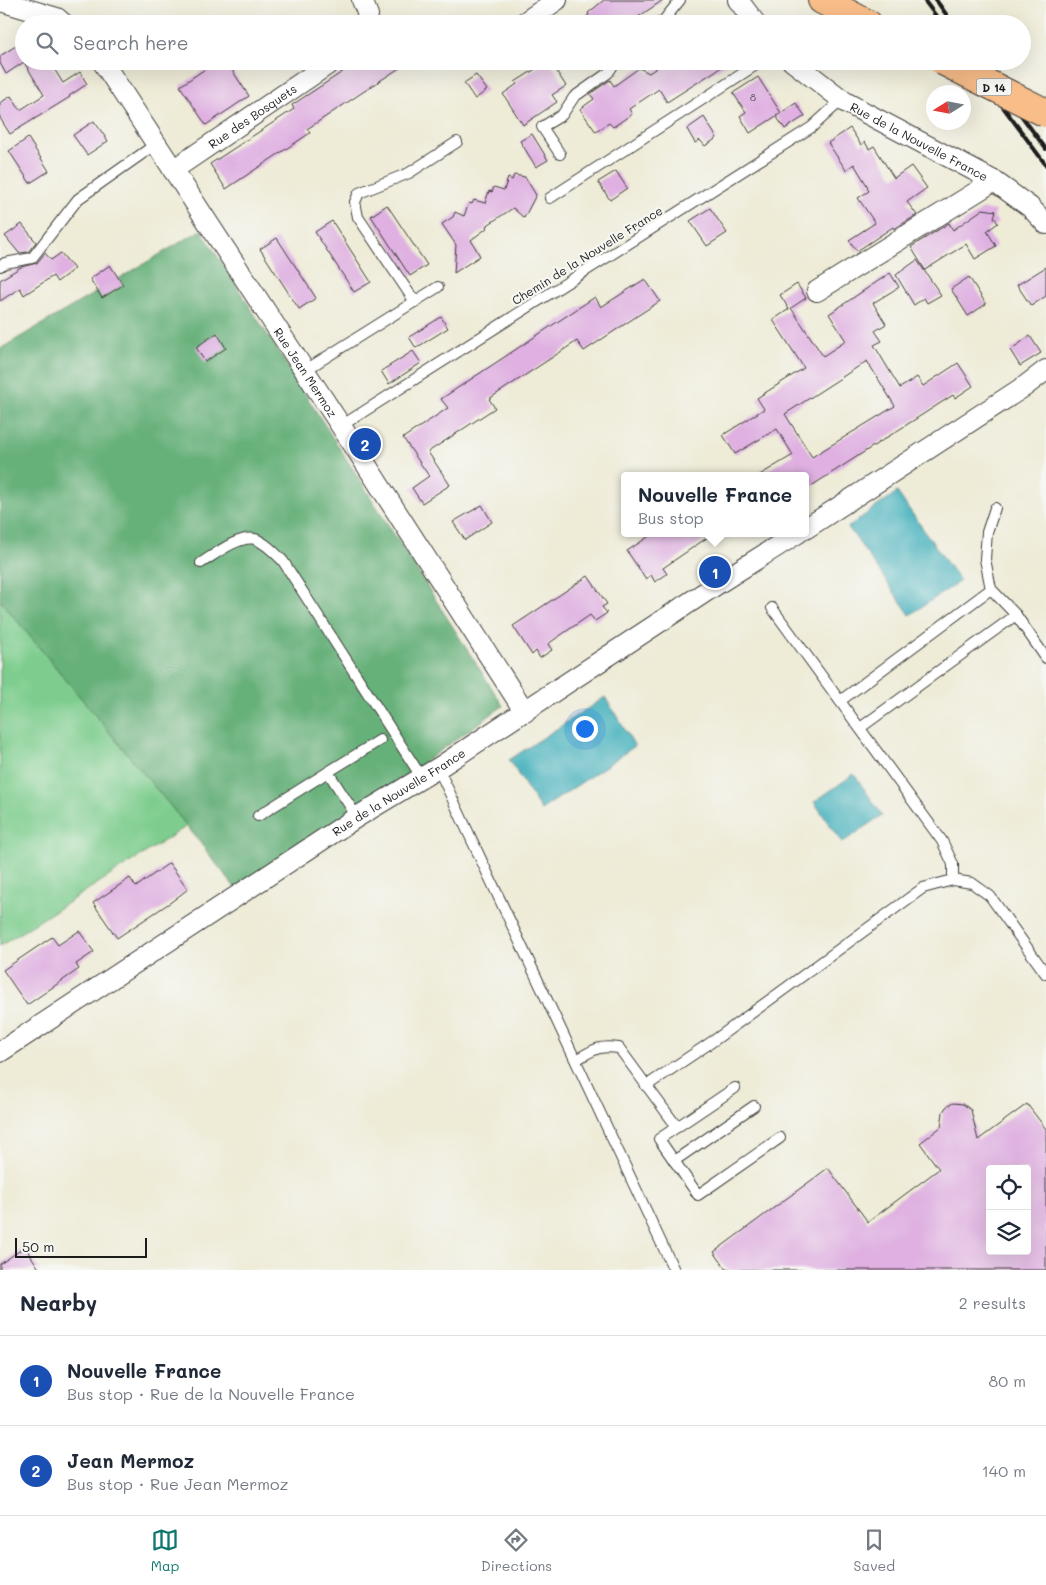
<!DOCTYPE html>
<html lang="en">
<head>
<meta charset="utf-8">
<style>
  :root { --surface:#fff; --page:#f6f6f7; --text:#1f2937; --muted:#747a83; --line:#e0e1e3; --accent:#0f766e }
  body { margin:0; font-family:Mali,sans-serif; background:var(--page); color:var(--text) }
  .controls { position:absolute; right:15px; bottom:15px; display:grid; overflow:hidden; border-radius:5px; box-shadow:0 5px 20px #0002 }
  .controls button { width:45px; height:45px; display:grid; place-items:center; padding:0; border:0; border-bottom:1px solid var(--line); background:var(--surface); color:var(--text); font:25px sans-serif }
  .compass { position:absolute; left:926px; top:85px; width:45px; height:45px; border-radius:50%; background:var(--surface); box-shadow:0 5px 20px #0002; rotate:259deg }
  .scale { position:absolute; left:15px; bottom:12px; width:132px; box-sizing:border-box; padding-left:5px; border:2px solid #1c1c1c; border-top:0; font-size:14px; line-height:18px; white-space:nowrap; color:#1c1c1c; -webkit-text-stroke:4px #f6f6f2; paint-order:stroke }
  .you { position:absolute; left:584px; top:728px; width:18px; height:18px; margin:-12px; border:4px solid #fff; border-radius:50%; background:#1a73e8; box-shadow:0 0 0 8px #1a73e833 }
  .badge { display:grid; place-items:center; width:32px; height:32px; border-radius:50%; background:var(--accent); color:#fff; font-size:16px; font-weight:700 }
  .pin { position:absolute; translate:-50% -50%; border:2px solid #fff; box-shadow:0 1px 5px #0006 }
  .popup { position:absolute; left:621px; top:472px; width:188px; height:65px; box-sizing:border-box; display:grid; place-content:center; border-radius:5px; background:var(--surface); filter:drop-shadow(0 1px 4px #0005); font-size:16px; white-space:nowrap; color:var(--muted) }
  .popup b { font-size:19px; color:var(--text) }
  .popup::after { content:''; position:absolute; left:50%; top:100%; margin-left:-10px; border:10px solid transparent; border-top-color:var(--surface) }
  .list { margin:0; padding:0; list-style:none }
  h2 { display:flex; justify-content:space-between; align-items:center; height:65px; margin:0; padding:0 20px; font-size:21px }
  h2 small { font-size:16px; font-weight:400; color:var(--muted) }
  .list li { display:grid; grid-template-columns:32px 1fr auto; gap:15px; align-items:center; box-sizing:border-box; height:90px; padding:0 20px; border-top:1px solid var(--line) }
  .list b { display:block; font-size:19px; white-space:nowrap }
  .list p { margin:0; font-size:16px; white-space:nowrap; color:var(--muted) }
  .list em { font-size:16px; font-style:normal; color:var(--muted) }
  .icon { flex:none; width:28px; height:28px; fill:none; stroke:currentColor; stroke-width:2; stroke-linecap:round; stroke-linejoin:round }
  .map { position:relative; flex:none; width:1046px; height:1270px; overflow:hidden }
  .search { position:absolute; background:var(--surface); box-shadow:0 5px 20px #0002; left:15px; right:15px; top:15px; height:55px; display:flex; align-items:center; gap:12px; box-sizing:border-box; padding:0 18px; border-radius:28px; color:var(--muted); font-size:19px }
  .sheet { height:245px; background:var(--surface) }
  nav { display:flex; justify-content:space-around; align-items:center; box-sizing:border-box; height:70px; border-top:1px solid var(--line); background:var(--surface); font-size:14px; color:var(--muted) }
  nav a { display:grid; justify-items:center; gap:2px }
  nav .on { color:var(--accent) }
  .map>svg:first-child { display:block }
  .green { fill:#7ecd8e; stroke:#4d7455 }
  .forest { fill:#66b079; stroke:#41664a }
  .water { fill:#3eaeba; stroke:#2d656b }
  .building { fill:#dfb0e1; fill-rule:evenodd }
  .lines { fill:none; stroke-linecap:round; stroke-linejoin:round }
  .lane-casing { stroke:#3c3b38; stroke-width:12 }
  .street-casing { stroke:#3c3b38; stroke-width:22 }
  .primary-casing { stroke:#3c3b38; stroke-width:30 }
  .lane { stroke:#fff; stroke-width:10 }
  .street { stroke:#fff; stroke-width:20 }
  .primary { stroke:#f8bd89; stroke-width:28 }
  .rail { stroke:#1c1c1c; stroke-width:4 }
  .primary-bridge-casing { stroke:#3c3b38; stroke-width:30; stroke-linecap:butt }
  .primary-bridge { stroke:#f8bd89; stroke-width:28 }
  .labels { text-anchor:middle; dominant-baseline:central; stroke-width:4.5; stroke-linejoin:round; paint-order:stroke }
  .number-label { font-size:10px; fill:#4d414d }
  .shield { fill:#f6f6f2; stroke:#5d5d5c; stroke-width:1 }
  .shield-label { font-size:11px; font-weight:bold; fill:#1c1c1c }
  .street-label { font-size:12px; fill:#1c1c1c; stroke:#f6f6f2 }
</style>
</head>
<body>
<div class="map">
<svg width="1046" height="1270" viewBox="0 0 1046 1270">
  <rect width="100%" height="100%" fill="#f6f6f2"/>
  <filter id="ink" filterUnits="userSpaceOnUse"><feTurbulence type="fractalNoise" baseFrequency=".02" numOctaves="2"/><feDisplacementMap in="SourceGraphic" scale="10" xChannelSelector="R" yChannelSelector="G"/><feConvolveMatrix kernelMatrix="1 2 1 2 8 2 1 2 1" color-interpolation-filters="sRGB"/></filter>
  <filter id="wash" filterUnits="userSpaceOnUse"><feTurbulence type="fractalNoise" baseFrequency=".0096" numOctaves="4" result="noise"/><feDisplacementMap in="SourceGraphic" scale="20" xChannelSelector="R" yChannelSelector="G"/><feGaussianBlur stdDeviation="1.12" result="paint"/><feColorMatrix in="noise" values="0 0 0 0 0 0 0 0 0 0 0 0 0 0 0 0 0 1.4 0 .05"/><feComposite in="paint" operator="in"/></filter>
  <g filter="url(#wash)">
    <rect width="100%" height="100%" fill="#eeebd7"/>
    <path class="green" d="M0 600 187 826 0 946Z"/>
    <path class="forest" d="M201 230 503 706 385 790 236 889 187 826 0 600V349Z"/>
    <g class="water">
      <path d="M897 492 960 581 910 615 848 527Z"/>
      <path d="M605 697 635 746 541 810 509 760Z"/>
      <path d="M854 774 882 815 842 843 814 802Z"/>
    </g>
    <g id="blocks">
      <g class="building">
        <path d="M604 0H663L628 24H576L589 15 588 13Z"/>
        <path d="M19 44 24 51V61H49L63 83 80 72 87 84 69 96 70 97 10 134 0 118V103L11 96 20 110 44 95 24 62 6 74 0 63V56Z"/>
        <path d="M217 61H226L249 96 206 125 180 86Z"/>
        <path d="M359 61H410L307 129 310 133 226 189 210 164 294 109 292 105Z"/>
        <path d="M548 61H550L566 86 552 95 557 102 523 125 503 94 517 84 515 82Z"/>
        <path d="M667 61H731L667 102 659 89 629 109 632 114 613 127 609 123 596 132 580 109 594 99 590 94 610 80 614 86 639 68 649 73Z"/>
        <path d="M476 75 487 90 475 99 464 83Z"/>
        <path d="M758 77 781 113 750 133 740 116 746 112 733 93Z"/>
        <path d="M796 103 805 116 785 129 776 116Z"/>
        <path d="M704 117 717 138 705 146 700 140 695 143 687 129Z"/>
        <path d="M94 121 108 141 87 155 73 135Z"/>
        <path d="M850 128 861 145 865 142 869 149 874 146 894 178 911 166 927 188 907 202 917 215 894 229 893 227 857 251 849 240 875 223 858 198 869 191 867 188 868 187 854 164 846 170 828 143Z"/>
        <path d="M532 134 548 160 536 167 520 141Z"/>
        <path d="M28 138 49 171 30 183 9 151Z"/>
        <path d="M616 171 627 188 610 200 598 182Z"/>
        <path d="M514 175 525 177 536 195 524 218 513 208 486 226 487 228 471 240 480 256 454 273 456 245 442 224 453 217 455 212 464 216 469 203 472 204 474 200 485 203 489 191 492 192 494 187 504 190 508 178 512 180Z"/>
        <path d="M387 205 427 265 410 276 371 216Z"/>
        <path d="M710 208 727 233 707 246 690 221Z"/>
        <path d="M983 209 996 211 994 217 998 223 987 231 996 246 975 259 966 244 925 270 911 247 949 223 953 230Z"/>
        <path d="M332 221 371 282 354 292 315 232Z"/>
        <path d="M22 224 36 242 28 252 19 253 5 236Z"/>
        <path d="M277 238 316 298 299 309 260 249Z"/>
        <path d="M45 253 51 260 61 253 74 269 57 282 53 276 24 295 20 288 0 301V280L21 267 37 263Z"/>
        <path d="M917 260 941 295 927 303 924 298 914 305 896 275Z"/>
        <path d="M110 265 123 285 102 298 90 279Z"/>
        <path d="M1046 267V296L1031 306 1017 285Z"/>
        <path d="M890 273 899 287 873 303 886 324 875 331 882 341 874 345 900 388 917 377 923 386 958 363 973 386 955 398 953 395 805 490V476H758L793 455 777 429 735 454 723 435 764 409 757 398 804 368 773 320 789 309 780 295 797 284 806 298 791 308 823 356 846 341 829 314ZM867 361 895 406 812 457 785 414Z"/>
        <path d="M969 277 986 304 968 316 951 289Z"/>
        <path d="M645 279 660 301 584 351 577 341 489 399 495 408 428 452 450 485 422 503 412 488 429 476 403 438 448 408 441 399 595 297 601 307Z"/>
        <path d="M441 317 448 328 416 348 409 337Z"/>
        <path d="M217 333 226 348 205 362 196 347Z"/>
        <path d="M1030 336 1041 353 1020 366 1010 350Z"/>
        <path d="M413 351 421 363 389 384 381 371Z"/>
        <path d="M482 505 492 522 465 540 453 522Z"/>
        <path d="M654 533H714L663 568 667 574 655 582 651 575 646 579 627 551Z"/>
        <path d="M588 576 607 604 602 607 607 613 595 621 590 615 548 644 552 650 540 658 536 651 532 655 513 626Z"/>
        <path d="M169 863 188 889 171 902 117 938 93 903 130 878 136 887Z"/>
        <path d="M79 931 94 952 76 964 79 969 27 1005 3 970 52 937 58 945Z"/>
        <path d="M953 1103 963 1104 971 1110 978 1140 1027 1104 1046 1129V1270H727L714 1252 828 1168 868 1222 939 1169 920 1143 941 1127 943 1112 946 1107ZM990 1169H1027V1251H990Z"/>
        <path d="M25 1247 40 1270H0V1264Z"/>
      </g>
    </g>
  </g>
  <g filter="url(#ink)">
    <use href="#blocks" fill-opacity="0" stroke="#3c3b38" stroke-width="1"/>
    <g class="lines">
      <g class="lane-casing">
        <g id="lane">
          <path d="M657 24 664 20 680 0"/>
          <path d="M560 154 542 127 562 115 574 97 608 73 616 61"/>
          <path d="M550 198 762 61"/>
          <path d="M0 266 5 263 32 258 78 199 156 144"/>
          <path d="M415 302 358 217 355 202 359 193 409 173 457 142"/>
          <path d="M304 371 438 287"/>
          <path d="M341 426 812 127 835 106 840 98"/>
          <path d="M201 563C214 555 239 535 255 539 266 543 275 553 283 561L422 778"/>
          <path d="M772 608 942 841 953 864V880"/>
          <path d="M1016 615 1046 658"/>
          <path d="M840 701 991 589"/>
          <path d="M860 728 1016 615 991 589 985 559 987 532 995 508"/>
          <path d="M438 768 674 1270"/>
          <path d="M328 772 380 740"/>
          <path d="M258 816 328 772 357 817"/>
          <path d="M576 1060C593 1050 598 1045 619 1048L677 1127 659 1139 698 1195 780 1138"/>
          <path d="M646 1086 716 1039 923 888 953 880 972 883 990 896 1046 974"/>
          <path d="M677 1127 735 1088"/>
          <path d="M674 1161 754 1106"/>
        </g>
      </g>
      <g class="street-casing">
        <g id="street">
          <path d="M362 0 368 15 365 24"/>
          <path d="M738 0 756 24"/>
          <path d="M0 1 57 18 64 24"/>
          <path d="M522 24 557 0"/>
          <path id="s1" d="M102 61 358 452 525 712"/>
          <path id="s2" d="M792 61 845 102 994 181 1030 207 1046 224"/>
          <path id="s3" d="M173 170 333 61"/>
          <path d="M817 291 994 181"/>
          <path d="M805 529 1025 386 1046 370"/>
          <path id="s4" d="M0 1052 357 817 438 768 719 583 798 533"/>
        </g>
      </g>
      <g class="primary-casing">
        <path id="primary" d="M822 0 868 24"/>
      </g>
      <use href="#lane" class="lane"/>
      <use href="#street" class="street"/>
      <use href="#primary" class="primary"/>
      <g class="rail">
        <path d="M924 0 942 24"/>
        <path d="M936 0 953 24"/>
        <path d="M969 61 1046 165"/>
        <path d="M981 61 1046 149"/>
      </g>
      <g class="primary-bridge-casing">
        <path id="primary-bridge" d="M943 61 1046 113"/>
      </g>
      <use href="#primary-bridge" class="primary-bridge"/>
    </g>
  </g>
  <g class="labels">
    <g class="number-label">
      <text x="753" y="97">8</text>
    </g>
    <rect class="shield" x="976.5" y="78.5" width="35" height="17" rx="4"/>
    <g class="shield-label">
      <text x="994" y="87">D 14</text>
    </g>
    <g class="street-label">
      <text stroke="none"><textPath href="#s3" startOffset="96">Rue des Bosquets</textPath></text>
      <text stroke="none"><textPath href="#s2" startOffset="151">Rue de la Nouvelle France</textPath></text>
      <text transform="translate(587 255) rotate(-32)">Chemin de la Nouvelle France</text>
      <text stroke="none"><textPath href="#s1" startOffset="372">Rue Jean Mermoz</textPath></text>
      <text stroke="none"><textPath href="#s4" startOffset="476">Rue de la Nouvelle France</textPath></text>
    </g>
  </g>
</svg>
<div class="controls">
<button><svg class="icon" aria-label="locate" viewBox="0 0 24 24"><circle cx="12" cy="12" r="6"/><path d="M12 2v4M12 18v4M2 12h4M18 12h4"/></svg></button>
<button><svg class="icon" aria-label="layers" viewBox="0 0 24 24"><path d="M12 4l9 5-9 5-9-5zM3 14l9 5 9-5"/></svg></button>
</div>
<svg class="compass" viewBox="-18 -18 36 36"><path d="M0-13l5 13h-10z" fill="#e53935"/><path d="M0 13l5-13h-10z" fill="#747a83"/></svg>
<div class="scale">50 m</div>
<div class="you"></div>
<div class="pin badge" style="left:715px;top:572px;background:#1a4fb4">1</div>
<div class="popup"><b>Nouvelle France</b>Bus stop</div>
<div class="pin badge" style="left:365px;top:444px;background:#1a4fb4">2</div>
<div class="search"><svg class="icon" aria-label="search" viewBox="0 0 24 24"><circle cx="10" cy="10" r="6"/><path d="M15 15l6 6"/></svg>Search here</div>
</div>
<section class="sheet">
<h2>Nearby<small>2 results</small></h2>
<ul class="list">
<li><span class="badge" style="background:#1a4fb4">1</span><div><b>Nouvelle France</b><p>Bus stop · Rue de la Nouvelle France</p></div><em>80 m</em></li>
<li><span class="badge" style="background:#1a4fb4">2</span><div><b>Jean Mermoz</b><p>Bus stop · Rue Jean Mermoz</p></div><em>140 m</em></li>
</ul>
</section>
<nav>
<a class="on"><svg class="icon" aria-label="map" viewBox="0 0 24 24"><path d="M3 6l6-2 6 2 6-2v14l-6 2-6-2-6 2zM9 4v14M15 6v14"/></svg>Map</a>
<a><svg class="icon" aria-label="directions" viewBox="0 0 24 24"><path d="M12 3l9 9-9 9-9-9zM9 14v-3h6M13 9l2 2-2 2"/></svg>Directions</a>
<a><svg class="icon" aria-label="saved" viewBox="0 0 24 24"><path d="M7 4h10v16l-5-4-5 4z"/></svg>Saved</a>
</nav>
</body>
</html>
